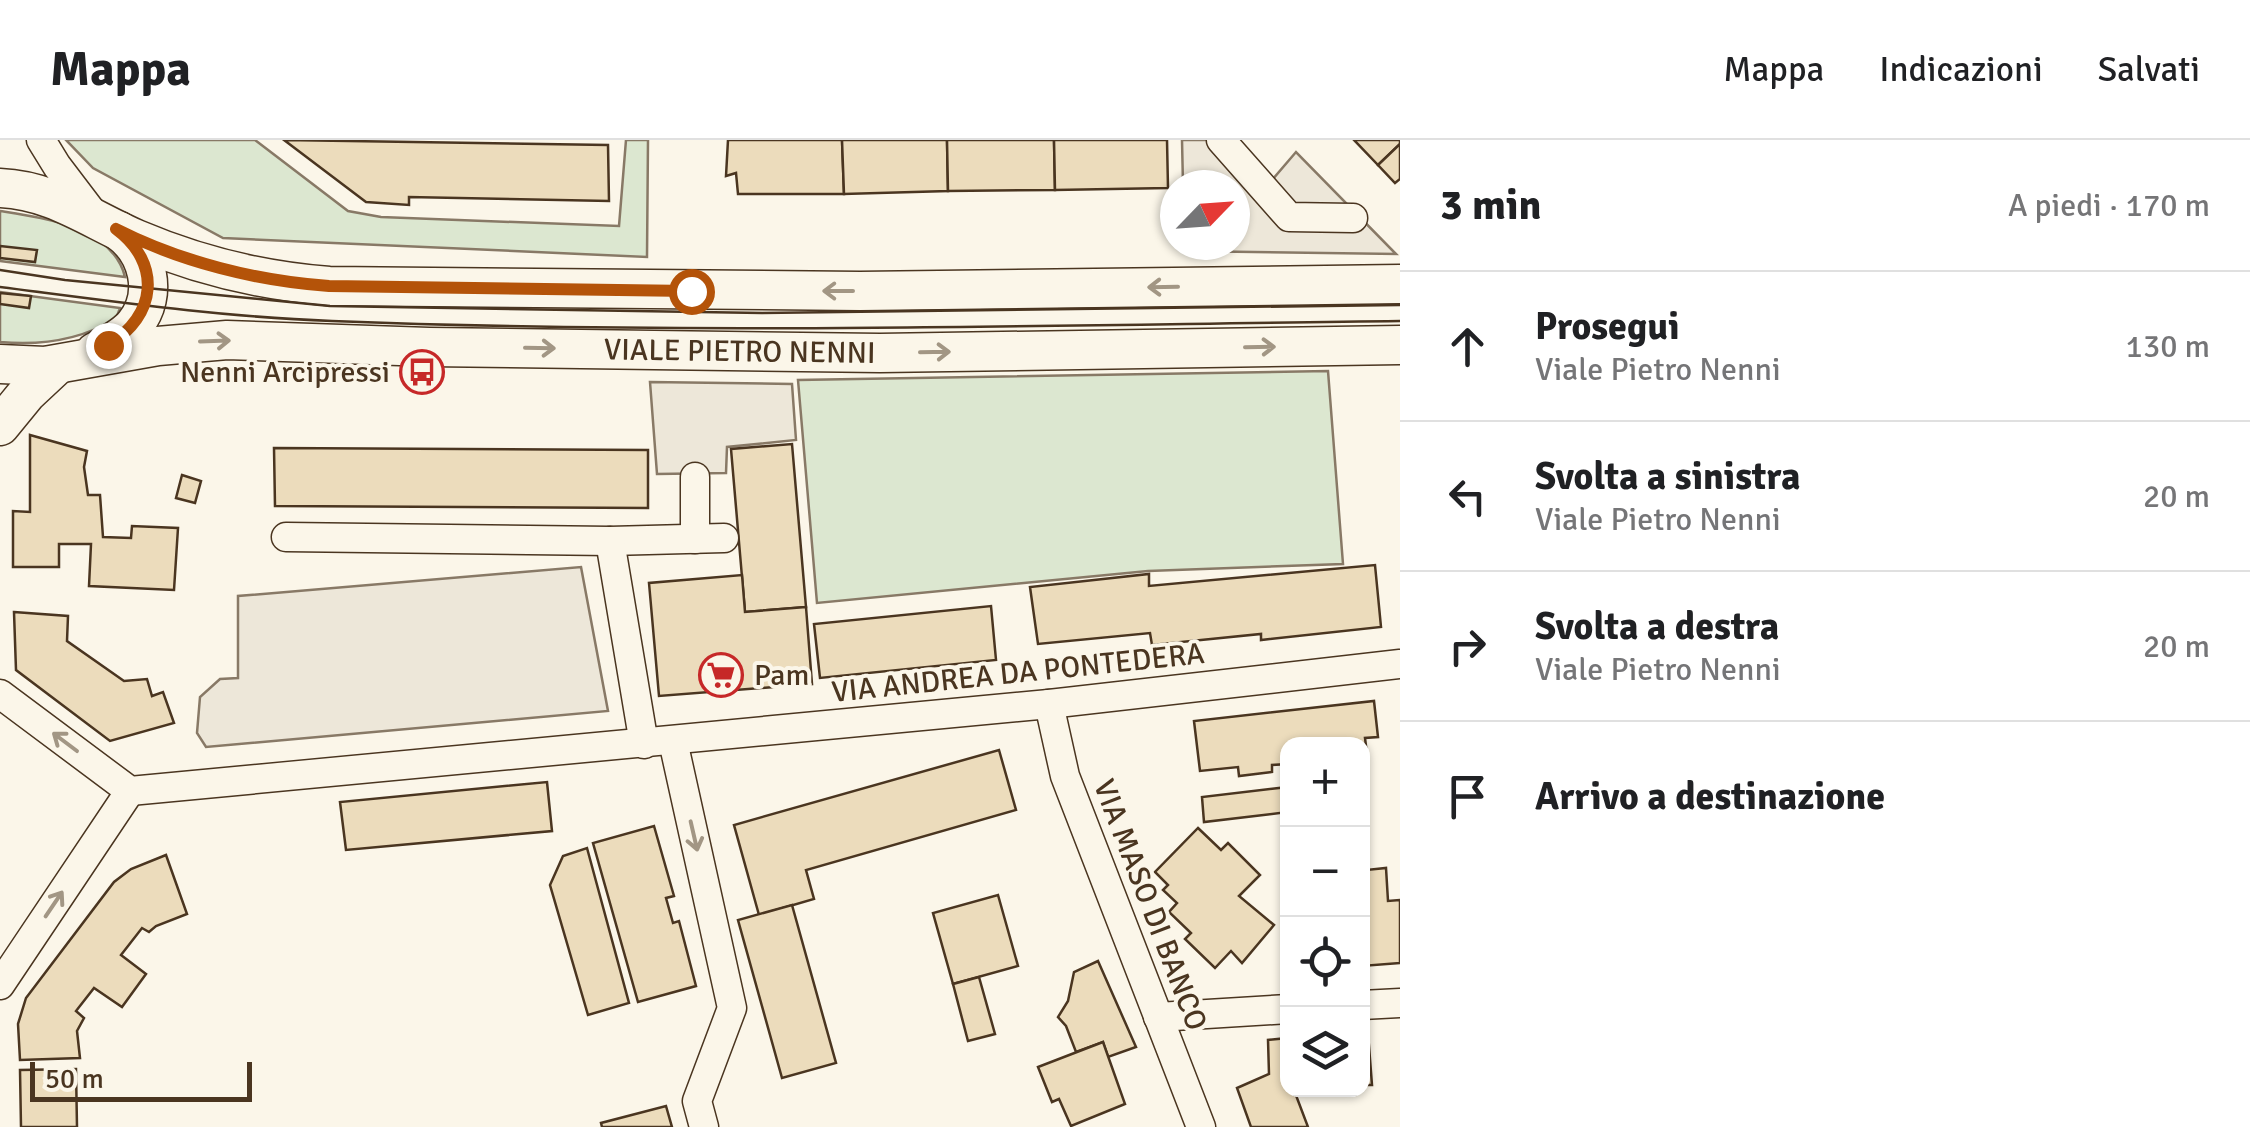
<!DOCTYPE html>
<html lang="it">
<head>
<meta charset="utf-8">
<style>
  :root { --surface:#fff; --page:#f2f2f2; --text:#202124; --muted:#757577; --line:#e0e0e0 }
  body { margin:0; font-family:Signika,sans-serif; background:var(--page); color:var(--text) }
  .controls { position:absolute; right:30px; bottom:30px; display:grid; overflow:hidden; border-radius:20px; box-shadow:0 2px 8px #0004 }
  .controls button { width:90px; height:90px; display:grid; place-items:center; padding:0; border:0; border-bottom:2px solid var(--line); background:var(--surface); color:var(--text); font:50px sans-serif }
  .compass { position:absolute; left:1160px; top:30px; width:90px; height:90px; border-radius:50%; background:var(--surface); box-shadow:0 2px 8px #0004; rotate:65deg }
  .scale { position:absolute; left:30px; bottom:25px; width:222px; box-sizing:border-box; padding-left:10px; border:5px solid #4a3520; border-top:0; font-size:28px; line-height:35px; white-space:nowrap; color:#4a3520; -webkit-text-stroke:8px #fbf6e9; paint-order:stroke }
  .stop { position:absolute; width:30px; height:30px; margin:-22px; border:8px solid #b45309; border-radius:50%; background:#fff }
  .stop.end { background:#b45309; border-color:#fff; box-shadow:0 2px 10px #0008 }
  .list { margin:0; padding:0; list-style:none }
  h2 { display:flex; justify-content:space-between; align-items:center; height:130px; margin:0; padding:0 40px; font-size:42px }
  h2 small { font-size:32px; font-weight:400; color:var(--muted) }
  .list li { display:grid; grid-template-columns:65px 1fr auto; gap:30px; align-items:center; box-sizing:border-box; height:150px; padding:0 40px; border-top:2px solid var(--line) }
  .list b { display:block; font-size:38px; white-space:nowrap }
  .list p { margin:0; font-size:32px; white-space:nowrap; color:var(--muted) }
  .list em { font-size:32px; font-style:normal; color:var(--muted) }
  .icon { flex:none; width:55px; height:55px; fill:none; stroke:currentColor; stroke-width:2; stroke-linecap:round; stroke-linejoin:round }
  .map { position:relative; flex:none; width:1400px; height:987px; overflow:hidden }
  header { display:flex; align-items:center; gap:60px; box-sizing:border-box; height:140px; padding:0 50px; background:var(--surface); border-bottom:2px solid var(--line) }
  header strong { font-size:48px }
  nav { display:flex; gap:55px; margin-inline-start:auto; font-size:35px }
  main { display:flex }
  aside { flex:1; background:var(--surface) }
  .map>svg:first-child { display:block }
  .green { fill:#dce7d0; stroke:#887966; stroke-width:2.5 }
  .parking { fill:#ede7d9; stroke:#887966; stroke-width:2.5 }
  .building { fill:#ecdcbc; stroke:#4a3520; stroke-width:2.5 }
  .lines { fill:none; stroke-linecap:round; stroke-linejoin:round }
  .street-casing { stroke:#4a3520; stroke-width:31 }
  .secondary-casing { stroke:#4a3520; stroke-width:41 }
  .street { stroke:#fbf6e9; stroke-width:28 }
  .secondary { stroke:#fbf6e9; stroke-width:38 }
  .tram { stroke:#4a3520; stroke-width:2.5 }
  .oneway { stroke:#a29684 }
  .route { stroke:#b45309; stroke-width:12 }
  .labels { text-anchor:middle; dominant-baseline:central; stroke-width:8; stroke-linejoin:round; paint-order:stroke }
  .street-label { font-size:30px; fill:#4a3520; stroke:#fbf6e9 }
  .poi-label { font-size:30px; fill:#4a3520; stroke:#fbf6e9; text-anchor:end }
</style>
</head>
<body>
<header>
<strong>Mappa</strong>
<nav><a>Mappa</a><a>Indicazioni</a><a>Salvati</a></nav>
</header>
<main>
<div class="map">
<svg width="1400" height="987" viewBox="0 0 1400 987">
  <rect width="100%" height="100%" fill="#fbf6e9"/>
  <g class="green">
    <path d="M66 0H255L348 71 381 77 619 86 626 0H648L647 117 223 98 93 28Z"/>
    <path d="M0 71C44 78 113 87 125 137L0 121Z"/>
    <path d="M0 152 120 168 116 179C80 200 42 206 0 202Z"/>
    <path d="M1328 231 1343 424 1148 431 817 463 798 240Z"/>
  </g>
  <g class="parking">
    <path d="M1182 0H1236L1272 40 1296 12 1396 114 1184 111V105H1235V45H1183Z"/>
    <path d="M650 242 792 244 796 300 727 307 726 333 657 334Z"/>
    <path d="M581 427 608 571 206 607 197 593 200 557 220 539 238 538V456Z"/>
  </g>
  <g class="building">
    <path d="M284 0 608 5 609 61 409 57V65L366 62Z"/>
    <path d="M728 0H842L844 54H738L736 33 726 36Z"/>
    <path d="M842 0H947L948 51 844 54Z"/>
    <path d="M947 0H1054L1055 50 948 51Z"/>
    <path d="M1054 0H1167L1168 48 1055 50Z"/>
    <path d="M1354 0H1400V4L1378 25Z"/>
    <path d="M1400 4V39L1395 43 1378 25Z"/>
    <path d="M0 106 37 110 35 122 0 118Z"/>
    <path d="M0 153 31 156 29 168 0 164Z"/>
    <path d="M30 295 87 311 84 327 88 355H100L103 397 131 398 132 386 178 388 174 450 89 446 91 404H59V427H13V371L30 372Z"/>
    <path d="M792 304 806 467 745 472 731 309Z"/>
    <path d="M274 308 648 310V368L275 366Z"/>
    <path d="M182 335 201 341 195 363 176 358Z"/>
    <path d="M1375 425 1381 487 1261 500V494L1152 505 1150 493 1038 504 1030 447 1149 434V446Z"/>
    <path d="M742 435 745 472 806 467 812 544 659 556 649 443Z"/>
    <path d="M991 466 996 520 820 538 814 484Z"/>
    <path d="M14 472 68 476 67 501 124 541 147 539 152 556 163 552 174 583 110 601 16 530Z"/>
    <path d="M1374 561 1378 597 1365 598 1367 614 1362 615V604H1288V624L1272 625V632L1239 636 1238 627 1200 631 1194 581Z"/>
    <path d="M999 610 1016 670 806 730 814 759 759 775 734 685Z"/>
    <path d="M547 642 552 691 346 710 340 662Z"/>
    <path d="M1288 647V672L1204 682 1202 657Z"/>
    <path d="M654 686 674 756 666 758 673 783 679 781 696 846 638 862 593 703Z"/>
    <path d="M1198 688 1221 710 1228 703 1260 735 1239 756 1274 785 1242 823 1231 811 1215 828 1185 799 1191 793 1169 772 1177 763 1163 750 1168 745 1155 732Z"/>
    <path d="M587 708 629 863 588 875 550 745 563 716Z"/>
    <path d="M166 715 187 774 156 786 149 792 142 788 121 815 146 834 122 867 94 848 76 871 84 878 77 891 80 918 20 920 18 884 26 858 114 742 131 729Z"/>
    <path d="M1362 722H1366L1367 730 1386 728 1388 761 1400 760V823L1362 826Z"/>
    <path d="M998 755 1018 826 953 844 933 773Z"/>
    <path d="M792 765 836 923 782 938 738 780Z"/>
    <path d="M1098 821 1136 907 1108 917 1103 902 1076 912 1066 886 1058 877 1068 861 1074 832Z"/>
    <path d="M979 837 995 894 968 901 953 844Z"/>
    <path d="M1368 893 1372 945H1362V894Z"/>
    <path d="M1288 898V950H1294L1308 987H1251L1237 948 1269 934 1268 900Z"/>
    <path d="M1103 902 1125 964 1071 986 1059 959 1052 962 1038 927Z"/>
    <path d="M76 929 77 987H21L20 930Z"/>
    <path d="M666 966 672 987H602L601 983Z"/>
  </g>
  <g class="lines">
    <g class="street-casing">
      <g id="street">
        <path d="M41 0 57 26 95 76"/>
        <path d="M1221 0 1289 77 1353 78"/>
        <path d="M695 337V399"/>
        <path d="M286 397 610 401 724 398"/>
        <path d="M610 401 644 604"/>
        <path d="M0 554 130 651 1049 564 1400 524"/>
        <path d="M1049 564 1065 636 1201 987"/>
        <path d="M673 601 732 868 697 961 704 987"/>
        <path d="M0 845 130 651"/>
        <path d="M1362 865 1400 863"/>
        <path d="M1158 877 1288 869"/>
      </g>
    </g>
    <g class="secondary-casing">
      <g id="secondary">
        <path d="M0 48C52 50 90 79 136 99 197 125 263 141 329 146L860 151 1400 144"/>
        <path d="M95 212C109 204 125 197 135 184 159 154 148 112 119 91"/>
        <path id="s1" d="M0 224 45 226 158 206 227 200 429 207 880 213 1400 205"/>
        <path d="M0 286 27 253 57 225"/>
      </g>
    </g>
    <use href="#street" class="street"/>
    <use href="#secondary" class="secondary"/>
    <g class="tram">
      <path d="M0 130 65 140 330 166 762 173 1400 165"/>
      <path d="M0 147C110 161 221 177 332 181 687 195 1044 185 1400 181"/>
    </g>
  </g>
  <defs><path id="oneway-shaft" d="M-6 0H5M1.5-3L5.5 0L1.5 3" fill="none" stroke-width="1.6" stroke-linecap="round" stroke-linejoin="round" transform="scale(2.5)"/></defs>
  <g class="oneway">
    <use href="#oneway-shaft" transform="translate(1163 147) rotate(179)"/>
    <use href="#oneway-shaft" transform="translate(838 151) rotate(-180)"/>
    <use href="#oneway-shaft" transform="translate(215 201) rotate(-2)"/>
    <use href="#oneway-shaft" transform="translate(1260 207) rotate(-1)"/>
    <use href="#oneway-shaft" transform="translate(540 208) rotate(1)"/>
    <use href="#oneway-shaft" transform="translate(935 212) rotate(-1)"/>
    <use href="#oneway-shaft" transform="translate(65 602) rotate(-143)"/>
    <use href="#oneway-shaft" transform="translate(694 696) rotate(77)"/>
    <use href="#oneway-shaft" transform="translate(54 764) rotate(-56)"/>
  </g>
  <g class="lines">
    <path class="route" d="M108 205C157 176 162 123 116 89 181 122 257 141 329 146L691 151"/>
  </g>
  <defs>
    <g id="bus-ring" transform="scale(2.25)"><circle r="9.5" fill="#fbf6e9" stroke="#c62828" stroke-width="1.5"/><path d="M-5-6H5V4H4V6H2V4H-2V6H-4V4H-5ZM-3.5-4V0h7V-4ZM-3.5 1.2v1.5H-2V1.2ZM2 1.2v1.5H3.5V1.2Z" fill="#c62828"/></g>
    <g id="supermarket-ring" transform="scale(2.25)"><circle r="9.5" fill="#fbf6e9" stroke="#c62828" stroke-width="1.5"/><path d="M-6-5.5h2.5l.6 2H6L4.5 2H-2.5L-4.4-4H-6ZM-1.5 3.2a1.3 1.3 0 1 0 .1 0ZM3 3.2a1.3 1.3 0 1 0 .1 0Z" fill="#c62828"/></g>
  </defs>
  <g fill-rule="evenodd">
    <use href="#bus-ring" x="422" y="232"/>
    <use href="#supermarket-ring" x="721" y="535"/>
  </g>
  <g class="labels">
    <g class="street-label">
      <text stroke="none"><textPath href="#s1" startOffset="742">VIALE PIETRO NENNI</textPath></text>
      <text transform="translate(1018 533) rotate(-6)">VIA ANDREA DA PONTEDERA</text>
      <text transform="translate(1150 765) rotate(69)">VIA MASO DI BANCO</text>
    </g>
    <g class="poi-label">
      <text x="390" y="232">Nenni Arcipressi</text>
      <text x="754" y="535" text-anchor="start">Pam</text>
    </g>
  </g>
</svg>
<div class="controls">
<button>+</button>
<button>−</button>
<button><svg class="icon" aria-label="locate" viewBox="0 0 24 24"><circle cx="12" cy="12" r="6"/><path d="M12 2v4M12 18v4M2 12h4M18 12h4"/></svg></button>
<button><svg class="icon" aria-label="layers" viewBox="0 0 24 24"><path d="M12 4l9 5-9 5-9-5zM3 14l9 5 9-5"/></svg></button>
</div>
<svg class="compass" viewBox="-18 -18 36 36"><path d="M0-13l5 13h-10z" fill="#e53935"/><path d="M0 13l5-13h-10z" fill="#757577"/></svg>
<div class="scale">50 m</div>
<div class="stop" style="left:691px;top:151px"></div>
<div class="stop end" style="left:108px;top:205px"></div>
</div>
<aside>
<h2>3 min<small>A piedi · 170 m</small></h2>
<ul class="list">
<li><svg class="icon" aria-label="ahead" viewBox="0 0 24 24"><path d="M12 20V5M6 11l6-6 6 6"/></svg><div><b>Prosegui</b><p>Viale Pietro Nenni</p></div><em>130 m</em></li>
<li><svg class="icon" aria-label="left" viewBox="0 0 24 24"><path d="M17 20v-9H6M10 6l-5 5 5 5"/></svg><div><b>Svolta a sinistra</b><p>Viale Pietro Nenni</p></div><em>20 m</em></li>
<li><svg class="icon" aria-label="right" viewBox="0 0 24 24"><path d="M7 20v-9h11M14 6l5 5-5 5"/></svg><div><b>Svolta a destra</b><p>Viale Pietro Nenni</p></div><em>20 m</em></li>
<li><svg class="icon" aria-label="arrive" viewBox="0 0 24 24"><path d="M6 21V4h12l-3 4 3 4H6"/></svg><div><b>Arrivo a destinazione</b></div></li>
</ul>
</aside>
</main>
</body>
</html>
